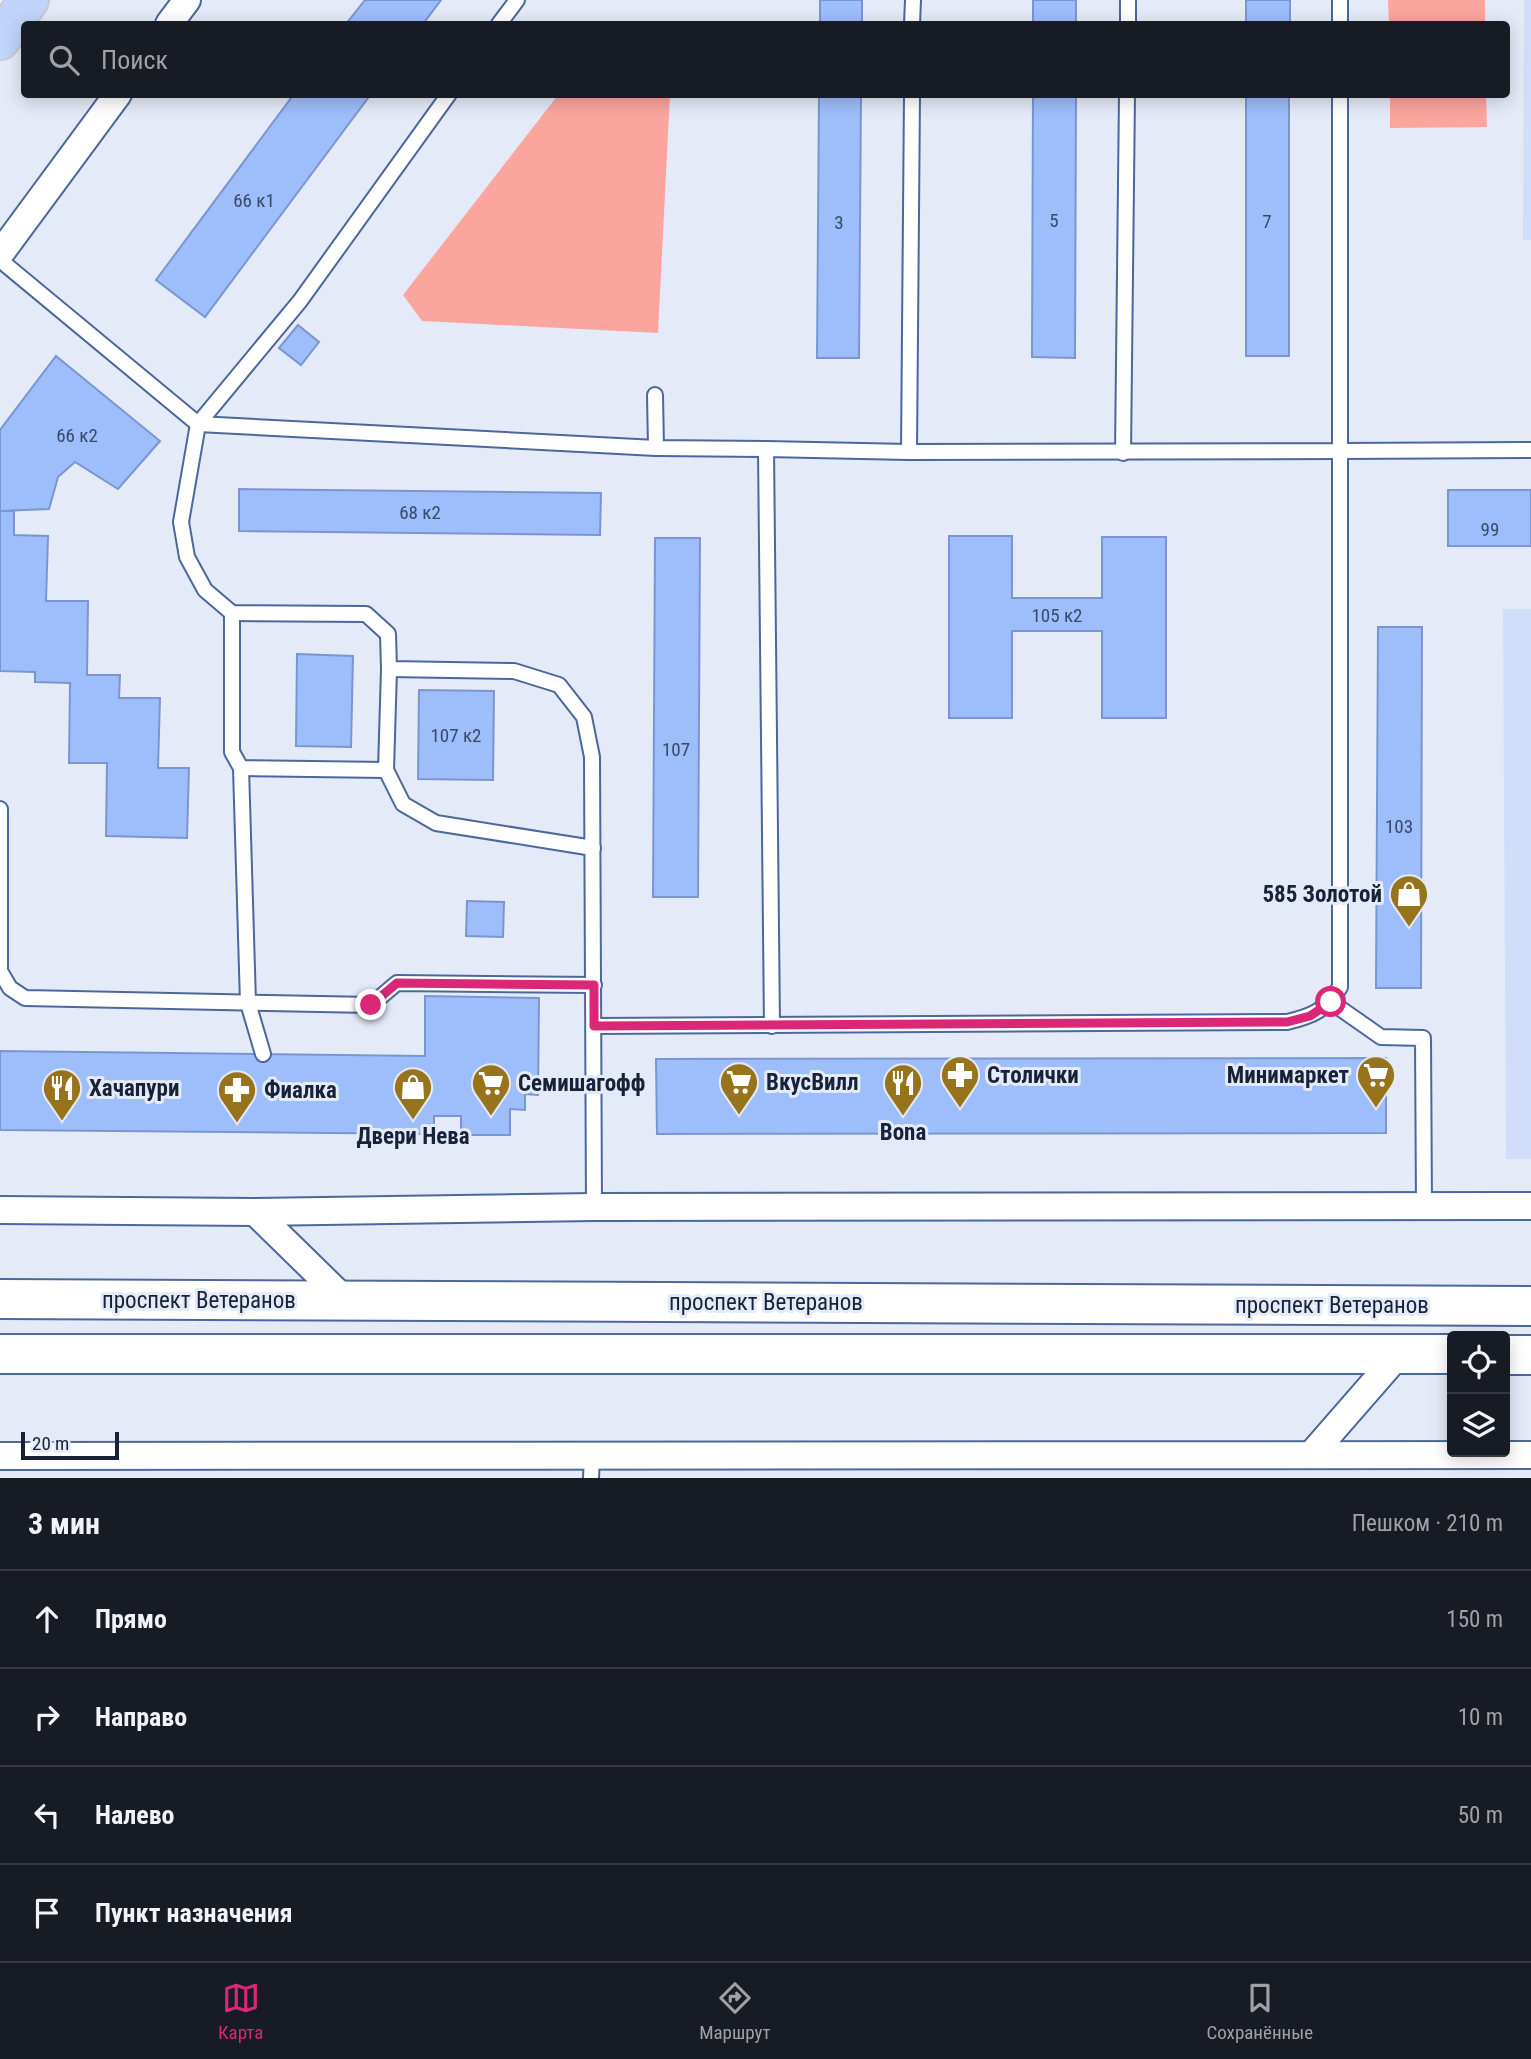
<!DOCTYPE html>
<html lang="ru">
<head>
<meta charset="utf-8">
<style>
  :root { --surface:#171b24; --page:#242831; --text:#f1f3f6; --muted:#9ea1a6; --line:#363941; --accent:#db2777 }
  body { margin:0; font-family:"Roboto Condensed",sans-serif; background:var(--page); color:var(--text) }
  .controls { position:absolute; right:21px; bottom:21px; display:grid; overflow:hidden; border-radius:7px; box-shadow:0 4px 18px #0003 }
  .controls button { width:63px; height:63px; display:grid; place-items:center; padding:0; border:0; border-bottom:2px solid var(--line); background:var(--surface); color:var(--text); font:35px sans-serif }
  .scale { position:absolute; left:21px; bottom:18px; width:98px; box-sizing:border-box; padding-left:7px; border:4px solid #172239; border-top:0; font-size:19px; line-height:24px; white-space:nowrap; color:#172239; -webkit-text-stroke:5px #e4eaf7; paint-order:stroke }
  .stop { position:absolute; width:21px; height:21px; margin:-16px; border:5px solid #db2777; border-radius:50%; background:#fff }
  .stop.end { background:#db2777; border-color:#fff; box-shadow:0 2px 7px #0008 }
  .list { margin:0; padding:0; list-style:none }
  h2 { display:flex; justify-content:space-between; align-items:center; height:91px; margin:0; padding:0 28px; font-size:30px }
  h2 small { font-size:23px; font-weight:400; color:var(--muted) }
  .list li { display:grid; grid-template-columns:46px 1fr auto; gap:21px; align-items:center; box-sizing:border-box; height:98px; padding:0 28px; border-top:2px solid var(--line) }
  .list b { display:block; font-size:26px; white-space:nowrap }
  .list em { font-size:23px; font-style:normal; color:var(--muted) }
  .icon { flex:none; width:38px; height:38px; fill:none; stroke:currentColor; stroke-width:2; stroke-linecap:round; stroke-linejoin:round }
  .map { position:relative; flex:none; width:1531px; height:1478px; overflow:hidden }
  .search { position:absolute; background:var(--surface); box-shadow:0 4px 18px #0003; left:21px; right:21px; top:21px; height:77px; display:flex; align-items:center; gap:18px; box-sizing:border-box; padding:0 24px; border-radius:7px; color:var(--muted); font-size:26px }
  .sheet { height:483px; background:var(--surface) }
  nav { display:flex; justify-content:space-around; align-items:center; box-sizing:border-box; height:98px; border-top:2px solid var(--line); background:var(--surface); font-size:19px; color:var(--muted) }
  nav a { display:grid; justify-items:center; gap:4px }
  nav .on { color:var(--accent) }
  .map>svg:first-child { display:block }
  .built { fill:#d0defa }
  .green { fill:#fca59f }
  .building { fill:#9ebdfb; stroke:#7996d1; stroke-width:2 }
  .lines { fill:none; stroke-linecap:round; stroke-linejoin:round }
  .service-casing { stroke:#4c679e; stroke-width:18 }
  .minor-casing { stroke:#4c679e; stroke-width:30 }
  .secondary-casing { stroke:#4c679e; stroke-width:42 }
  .primary-casing { stroke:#c7cacf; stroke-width:42 }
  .service { stroke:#fff; stroke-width:14 }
  .minor { stroke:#fff; stroke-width:26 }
  .secondary { stroke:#fff; stroke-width:38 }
  .primary { stroke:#c1d4fb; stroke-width:38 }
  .route { stroke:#db2777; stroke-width:9 }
  .labels { text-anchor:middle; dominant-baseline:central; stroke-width:6; stroke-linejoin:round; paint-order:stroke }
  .number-label { font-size:19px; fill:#39496a }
  .poi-label { font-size:23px; font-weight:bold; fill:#172239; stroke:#e4eaf7; text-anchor:start }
  .street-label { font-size:23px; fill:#172239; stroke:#e4eaf7 }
</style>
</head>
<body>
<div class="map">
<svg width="1531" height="1478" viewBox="0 0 1531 1478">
  <rect width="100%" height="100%" fill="#e4eaf7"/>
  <g class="built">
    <path d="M1524 0H1531V240H1523Z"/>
    <path d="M1503 609H1531V1159H1506Z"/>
  </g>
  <g class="green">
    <path d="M1388 0H1485V24H1389Z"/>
    <path d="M558 95H670L658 333 422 321 403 295Z"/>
    <path d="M1390 95H1486L1487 127 1390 128Z"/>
  </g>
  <g class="building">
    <path d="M365 0H441L423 24H346Z"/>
    <rect x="820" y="0" width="42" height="24"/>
    <rect x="1033" y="0" width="43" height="24"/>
    <rect x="1246" y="0" width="44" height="24"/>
    <path d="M294 94H371L205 317 156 280Z"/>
    <path d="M819 94H861L859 358H817Z"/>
    <path d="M1033 94H1076L1075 358 1032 357Z"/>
    <rect x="1246" y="94" width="43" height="262"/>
    <path d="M298 325 319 342 301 365 279 348Z"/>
    <path d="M56 356 160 441 118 489 75 462 58 477 49 509 0 511V430Z"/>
    <path d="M239 489 601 493 600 535 239 531Z"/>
    <rect x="1448" y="490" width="83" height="56"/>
    <path d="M0 511H14V535L48 536 46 601H88L87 675H120L119 698H160L158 768H189L187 838 106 836 107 763H69L70 683 35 682V672L0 671Z"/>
    <path d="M949 536H1012V598H1102V537H1166V718H1102V631H1012V718H949Z"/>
    <path d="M655 538H700L698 897H653Z"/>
    <path d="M1378 627H1422L1421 988H1376Z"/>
    <path d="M297 654 353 656 351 747 296 746Z"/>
    <path d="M419 690 494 691 493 780 418 779Z"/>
    <path d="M467 901 504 902 503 937 466 936Z"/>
    <path d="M425 996 539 998 538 1095 525 1094V1110L510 1109V1135H461V1116H434V1134L0 1130V1051L425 1056Z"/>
    <path d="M1386 1058V1133L657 1134 656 1059Z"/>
  </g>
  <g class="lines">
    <g class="service-casing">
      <g id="service">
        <path d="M1340 0V24"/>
        <path d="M499 24 517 0"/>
        <path d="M912 24 913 0"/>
        <path d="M1128 24V0"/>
        <path d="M449 94 300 301 198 424 181 522 187 557 205 590 232 613 366 614 388 634 389 669 514 671 559 685 584 717 592 757 594 1207"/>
        <path d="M912 94 909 452 1340 451V94"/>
        <path d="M0 260 198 424 656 448"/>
        <path d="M655 395 656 448 766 449"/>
        <path d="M1123 453 1127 94"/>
        <path d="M232 613V752L241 768 386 770 389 669"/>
        <path d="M241 768 248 1003 263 1054"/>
        <path d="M386 770 403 804 436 823 593 848"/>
        <path d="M0 809V971L10 988 25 998 371 1005 397 983 594 985"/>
        <path d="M1331 1002 1381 1037 1423 1038 1424 1207"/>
        <path d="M594 1026 1287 1022C1313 1016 1326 1010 1340 987V451L1531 450"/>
        <path d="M772 1026 766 449 909 452"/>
        <path d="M591 1478 592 1455"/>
      </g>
    </g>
    <g class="minor-casing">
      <g id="minor">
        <path d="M169 24 187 0"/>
        <path d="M0 254 118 94"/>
        <path d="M0 1210 255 1212 594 1207 1531 1206"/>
        <path d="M255 1212 345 1300"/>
        <path d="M1311 1455 1399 1354"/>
        <path d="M0 1456 1531 1455"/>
      </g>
    </g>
    <g class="secondary-casing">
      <g id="secondary">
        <path d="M0 1299 1531 1306"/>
        <path d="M0 1354H1452"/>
        <path d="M1505 1355H1531"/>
      </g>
    </g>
    <g class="primary-casing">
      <path id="primary" d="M0 40 29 0"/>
    </g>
    <use href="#service" class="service"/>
    <use href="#minor" class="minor"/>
    <use href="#secondary" class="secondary"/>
    <use href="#primary" class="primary"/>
  </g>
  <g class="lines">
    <path class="route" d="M371 1005 397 983 594 985V1026L1287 1022 1310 1016 1331 1002"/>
  </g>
  <defs>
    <g id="shop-pin" transform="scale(2.0125)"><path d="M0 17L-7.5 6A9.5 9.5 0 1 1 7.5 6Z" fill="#97731c" stroke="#e4eaf7"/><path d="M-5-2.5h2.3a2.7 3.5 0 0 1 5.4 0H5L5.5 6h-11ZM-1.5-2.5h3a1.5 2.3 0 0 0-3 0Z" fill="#fff"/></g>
    <g id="pharmacy-pin" transform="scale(2.0125)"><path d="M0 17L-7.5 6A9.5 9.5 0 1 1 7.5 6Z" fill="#97731c" stroke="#e4eaf7"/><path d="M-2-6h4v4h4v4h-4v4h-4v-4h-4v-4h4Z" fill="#fff"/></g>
    <g id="supermarket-pin" transform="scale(2.0125)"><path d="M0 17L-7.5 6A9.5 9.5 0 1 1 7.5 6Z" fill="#97731c" stroke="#e4eaf7"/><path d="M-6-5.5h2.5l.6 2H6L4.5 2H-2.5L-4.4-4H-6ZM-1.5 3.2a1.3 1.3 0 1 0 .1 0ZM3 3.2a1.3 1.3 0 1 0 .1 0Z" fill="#fff"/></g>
    <g id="restaurant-pin" transform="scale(2.0125)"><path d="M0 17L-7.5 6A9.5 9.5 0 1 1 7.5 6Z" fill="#97731c" stroke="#e4eaf7"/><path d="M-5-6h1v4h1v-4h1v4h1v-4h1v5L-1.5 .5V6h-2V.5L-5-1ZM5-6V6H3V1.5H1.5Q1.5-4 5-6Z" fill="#fff"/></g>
  </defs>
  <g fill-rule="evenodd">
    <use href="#shop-pin" x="1409" y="894"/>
    <use href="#pharmacy-pin" x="960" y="1075"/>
    <use href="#supermarket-pin" x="1376" y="1075"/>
    <use href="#supermarket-pin" x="739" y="1082"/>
    <use href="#supermarket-pin" x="491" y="1083"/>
    <use href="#restaurant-pin" x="903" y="1083"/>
    <use href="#shop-pin" x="413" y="1087"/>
    <use href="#restaurant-pin" x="62" y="1088"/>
    <use href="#pharmacy-pin" x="237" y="1090"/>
  </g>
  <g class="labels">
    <g class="number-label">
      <text x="254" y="200">66 к1</text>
      <text x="1054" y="220">5</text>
      <text x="1267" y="221">7</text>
      <text x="839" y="222">3</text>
      <text x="77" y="435">66 к2</text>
      <text x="420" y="512">68 к2</text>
      <text x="1490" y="529">99</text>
      <text x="1057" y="615">105 к2</text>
      <text x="456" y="735">107 к2</text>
      <text x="676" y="749">107</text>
      <text x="1399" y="826">103</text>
    </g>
    <g class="poi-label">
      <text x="1382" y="894" text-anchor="end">585 Золотой</text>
      <text x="987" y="1075">Столички</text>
      <text x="1349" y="1075" text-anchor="end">Минимаркет</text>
      <text x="766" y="1082">ВкусВилл</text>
      <text x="518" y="1083">Семишагофф</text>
      <text x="89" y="1088">Хачапури</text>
      <text x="264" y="1090">Фиалка</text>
      <text x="903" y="1132" text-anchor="middle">Bona</text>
      <text x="413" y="1136" text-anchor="middle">Двери Нева</text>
    </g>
    <g class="street-label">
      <text x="199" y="1300">проспект Ветеранов</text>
      <text x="766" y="1302">проспект Ветеранов</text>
      <text x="1332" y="1305">проспект Ветеранов</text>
    </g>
  </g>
</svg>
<div class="controls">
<button><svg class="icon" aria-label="locate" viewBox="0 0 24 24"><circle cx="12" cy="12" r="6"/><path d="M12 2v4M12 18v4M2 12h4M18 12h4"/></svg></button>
<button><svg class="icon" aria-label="layers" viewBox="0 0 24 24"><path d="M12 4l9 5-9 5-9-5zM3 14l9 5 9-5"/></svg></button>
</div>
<div class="scale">20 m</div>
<div class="stop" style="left:1331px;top:1002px"></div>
<div class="stop end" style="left:371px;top:1005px"></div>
<div class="search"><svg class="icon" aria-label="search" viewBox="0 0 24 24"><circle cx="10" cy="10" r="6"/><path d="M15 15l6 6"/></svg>Поиск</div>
</div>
<section class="sheet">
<h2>3 мин<small>Пешком · 210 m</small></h2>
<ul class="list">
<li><svg class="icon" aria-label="ahead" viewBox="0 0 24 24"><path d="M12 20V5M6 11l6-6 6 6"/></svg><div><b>Прямо</b></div><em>150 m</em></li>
<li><svg class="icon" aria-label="right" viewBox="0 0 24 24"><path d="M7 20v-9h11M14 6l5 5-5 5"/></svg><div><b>Направо</b></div><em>10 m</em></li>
<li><svg class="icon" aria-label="left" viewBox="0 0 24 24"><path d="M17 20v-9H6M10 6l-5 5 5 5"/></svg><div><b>Налево</b></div><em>50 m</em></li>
<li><svg class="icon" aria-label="arrive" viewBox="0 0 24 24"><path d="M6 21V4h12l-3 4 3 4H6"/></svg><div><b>Пункт назначения</b></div></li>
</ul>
</section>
<nav>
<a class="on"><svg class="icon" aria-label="map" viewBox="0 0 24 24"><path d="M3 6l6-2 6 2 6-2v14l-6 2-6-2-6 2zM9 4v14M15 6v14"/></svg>Карта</a>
<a><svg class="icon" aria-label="directions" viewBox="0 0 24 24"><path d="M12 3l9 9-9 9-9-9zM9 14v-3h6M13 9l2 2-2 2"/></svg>Маршрут</a>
<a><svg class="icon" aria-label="saved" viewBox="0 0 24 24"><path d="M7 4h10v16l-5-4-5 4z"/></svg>Сохранённые</a>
</nav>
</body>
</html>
